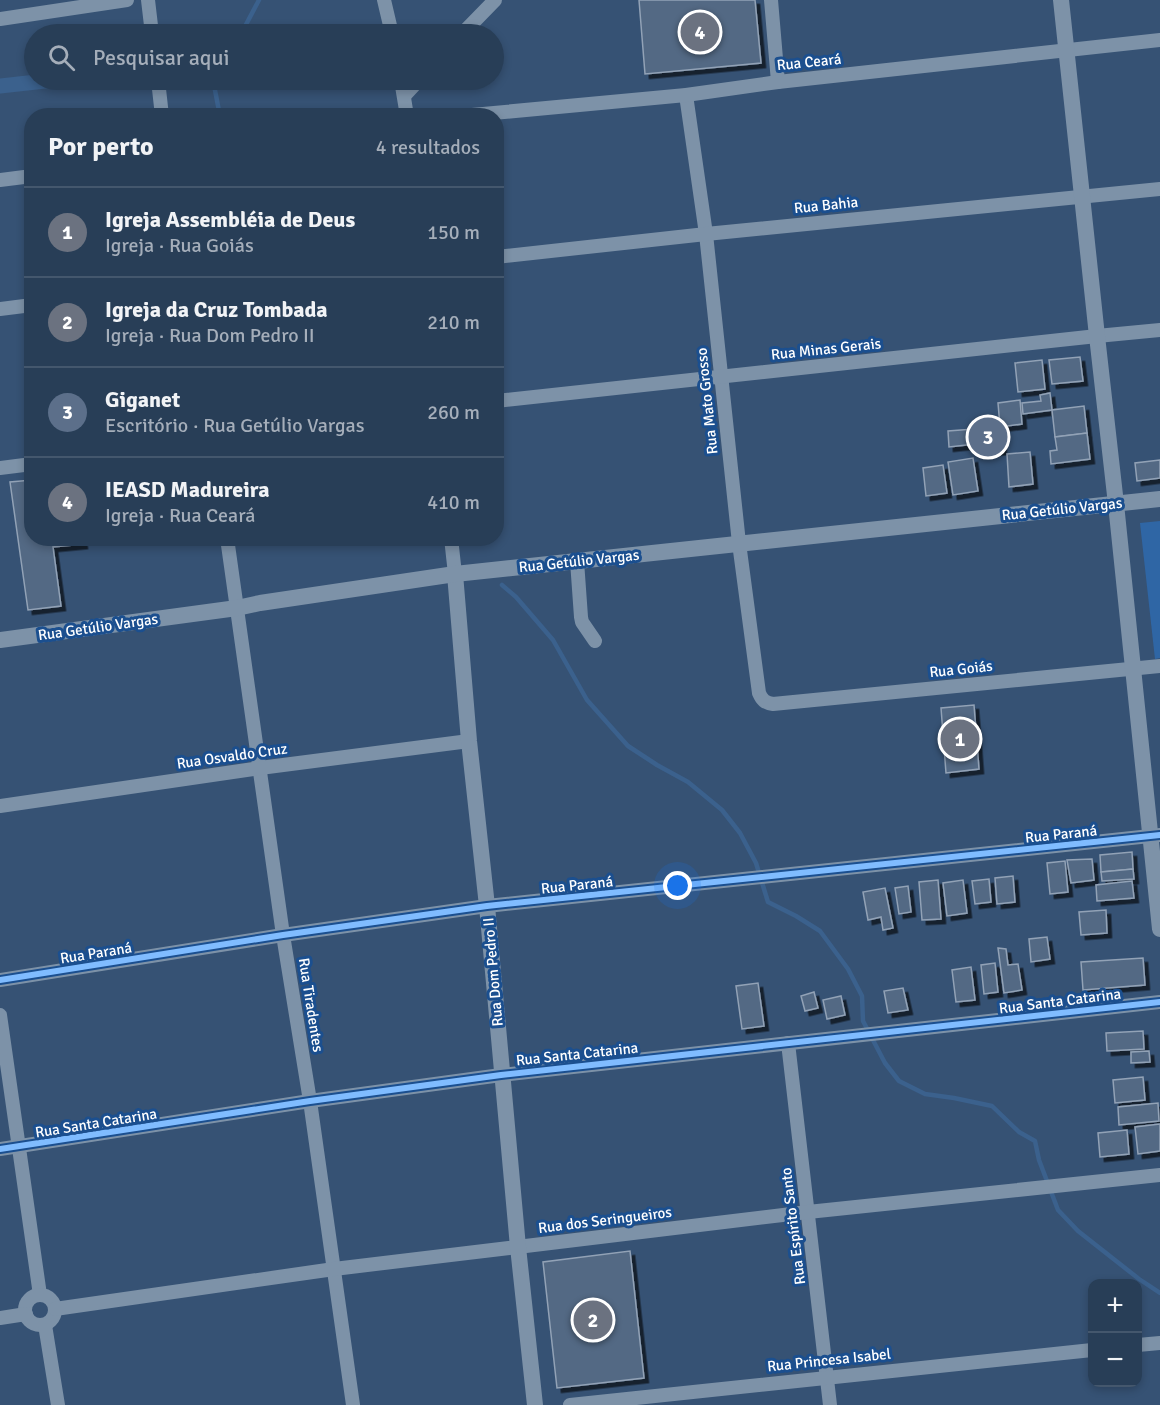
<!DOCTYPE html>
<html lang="pt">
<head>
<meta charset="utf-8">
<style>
  :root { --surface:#283e57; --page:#344961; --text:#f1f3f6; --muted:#a5aeba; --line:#44576d; --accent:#b9c2ce }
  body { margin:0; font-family:Signika,sans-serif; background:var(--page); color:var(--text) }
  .controls { position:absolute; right:18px; bottom:18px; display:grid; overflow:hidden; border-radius:12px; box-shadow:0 3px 9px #0003 }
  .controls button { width:54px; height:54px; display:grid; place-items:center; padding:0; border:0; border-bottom:2px solid var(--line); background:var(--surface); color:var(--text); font:30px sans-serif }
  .you { position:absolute; left:678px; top:886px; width:21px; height:21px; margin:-15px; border:4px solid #fff; border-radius:50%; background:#1a73e8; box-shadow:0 0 0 9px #1a73e833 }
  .badge { display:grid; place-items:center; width:39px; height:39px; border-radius:50%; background:var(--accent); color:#fff; font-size:20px; font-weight:700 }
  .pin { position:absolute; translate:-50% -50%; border:3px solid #fff; box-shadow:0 2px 6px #0006 }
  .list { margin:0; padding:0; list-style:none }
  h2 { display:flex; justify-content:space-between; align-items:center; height:78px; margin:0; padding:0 24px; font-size:26px }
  h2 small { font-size:20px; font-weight:400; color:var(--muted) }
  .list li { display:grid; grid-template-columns:39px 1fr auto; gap:18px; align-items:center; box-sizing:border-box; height:90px; padding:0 24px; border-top:2px solid var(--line) }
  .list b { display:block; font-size:22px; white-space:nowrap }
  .list p { margin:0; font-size:20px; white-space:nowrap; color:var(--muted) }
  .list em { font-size:20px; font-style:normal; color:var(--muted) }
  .icon { flex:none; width:33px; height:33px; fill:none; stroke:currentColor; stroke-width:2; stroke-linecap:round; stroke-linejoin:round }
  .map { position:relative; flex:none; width:1160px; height:1405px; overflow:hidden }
  .search { position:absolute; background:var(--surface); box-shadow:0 3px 9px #0003; left:24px; top:24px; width:480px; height:66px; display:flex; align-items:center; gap:15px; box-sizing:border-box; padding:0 21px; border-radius:33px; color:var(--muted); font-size:22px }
  .panel { position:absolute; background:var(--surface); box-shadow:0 3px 9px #0003; left:24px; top:108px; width:480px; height:438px; border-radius:24px }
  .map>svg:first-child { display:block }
  .green { fill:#2f66a5 }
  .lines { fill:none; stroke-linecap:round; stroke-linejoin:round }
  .stream { stroke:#3b618d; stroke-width:4.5 }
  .canal { stroke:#3b618d; stroke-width:15 }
  .building { fill:#526984; stroke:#92a2b6; stroke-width:1.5; filter:url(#shadow) }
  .minor { stroke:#7d92a8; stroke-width:14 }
  .tertiary { stroke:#7d92a8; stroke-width:16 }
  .cycleway-casing { stroke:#1b4f8f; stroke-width:10 }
  .cycleway { stroke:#80bcff; stroke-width:6 }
  .labels { text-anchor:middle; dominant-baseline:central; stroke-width:6; stroke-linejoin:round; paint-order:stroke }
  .street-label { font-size:15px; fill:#fff; stroke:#1b4f8f }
</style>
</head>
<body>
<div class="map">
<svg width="1160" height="1405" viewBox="0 0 1160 1405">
  <defs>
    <filter id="shadow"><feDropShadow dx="4.5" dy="4.5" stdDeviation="0" flood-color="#0009"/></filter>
  </defs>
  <rect width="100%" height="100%" fill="#365274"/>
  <path class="green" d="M1160 521V658L1155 659 1140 523Z"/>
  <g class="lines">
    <g class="stream">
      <path d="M241 34 259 0"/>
      <path d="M213 80 220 116"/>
      <path d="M502 585 516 597 553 640 587 700 628 746 657 765 688 782 722 810 740 833 756 863 768 902 796 916 820 931 848 969 862 996 863 1021 885 1063 899 1081 925 1094 954 1098 992 1106 1019 1132 1035 1141 1039 1160 1058 1210 1078 1231 1139 1279 1160 1293"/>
    </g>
    <path class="canal" d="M0 86 54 80"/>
  </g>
  <g class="building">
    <path d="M639 0H755L761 63 645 74Z"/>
    <path d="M1080 357 1083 381 1052 384 1049 360Z"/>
    <path d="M1042 360 1045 389 1018 392 1015 363Z"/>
    <path d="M1050 393 1052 410 1023 414 1022 403 1041 401 1040 395Z"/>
    <path d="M1020 400 1022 424 1000 427 998 403Z"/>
    <path d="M1084 406 1087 433 1055 437 1052 410Z"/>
    <path d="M1000 427 1002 450 976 452 974 429Z"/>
    <path d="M974 429 975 444 949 447 948 431Z"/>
    <path d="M1087 433 1090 459 1051 464 1050 451 1057 450 1055 437Z"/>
    <path d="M1030 452 1033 484 1009 487 1007 454Z"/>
    <path d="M973 458 978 491 953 495 948 462Z"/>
    <path d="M1160 460V478L1137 481 1135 463Z"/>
    <path d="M943 465 947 493 926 496 923 468Z"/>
    <path d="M32 480V538H82L83 544 53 547 61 606 28 610 10 482Z"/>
    <path d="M974 705 979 769 946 773 941 708Z"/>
    <path d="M1132 852 1133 869 1101 872 1100 855Z"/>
    <path d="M1092 859 1094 880 1071 883 1067 860Z"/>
    <path d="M1065 861 1068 892 1050 894 1047 863Z"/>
    <path d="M1133 869 1134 879 1102 881 1101 872Z"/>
    <path d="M1013 876 1015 902 997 904 995 878Z"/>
    <path d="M989 879 991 902 975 904 972 881Z"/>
    <path d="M938 880 941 919 922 920 919 882Z"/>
    <path d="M963 880 967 913 947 916 943 883Z"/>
    <path d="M1132 881 1134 898 1097 901 1096 885Z"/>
    <path d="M908 886 911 912 899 914 895 888Z"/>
    <path d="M885 888 893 928 883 930 881 917 868 920 863 892Z"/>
    <path d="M1106 910 1107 933 1081 935 1079 912Z"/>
    <path d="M1047 937 1050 959 1031 962 1029 939Z"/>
    <path d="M998 948 1006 949 1008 965 1018 964 1022 990 1004 993Z"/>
    <path d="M1143 958 1145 985 1083 990 1081 962Z"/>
    <path d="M995 963 998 992 984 994 981 965Z"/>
    <path d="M971 967 975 1000 956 1002 952 970Z"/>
    <path d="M758 983 764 1026 742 1029 736 986Z"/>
    <path d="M903 988 908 1010 888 1013 884 991Z"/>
    <path d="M814 992 818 1008 805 1011 801 996Z"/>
    <path d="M841 996 845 1015 827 1019 823 1000Z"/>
    <path d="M1143 1031 1144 1049 1107 1051 1106 1033Z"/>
    <path d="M1149 1051 1150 1062 1131 1063V1052Z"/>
    <path d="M1143 1077 1145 1100 1115 1103 1113 1080Z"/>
    <path d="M1158 1103 1159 1121 1119 1125 1118 1107Z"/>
    <path d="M1160 1124V1151L1138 1154 1135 1127Z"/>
    <path d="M1127 1130 1129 1154 1100 1157 1098 1133Z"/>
    <path d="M630 1251 644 1378 557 1388 543 1262Z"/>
  </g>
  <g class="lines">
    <g class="minor">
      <path d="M148 0 152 34"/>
      <path d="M384 0 392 34"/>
      <path d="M771 0 778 82"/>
      <path d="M0 19 127 0"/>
      <path d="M462 34 495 0"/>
      <path d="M158 80 162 116"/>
      <path d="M401 80 407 116"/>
      <path d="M405 95 419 80"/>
      <path d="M686 95 706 234 739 543 759 693C762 700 765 703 773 704L1160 666"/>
      <path d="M461 116 686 95 778 82 1160 40"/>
      <path d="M0 180 32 176"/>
      <path d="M496 257 706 234 1160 189"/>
      <path d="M0 309 32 305"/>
      <path d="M496 401 1097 336 1160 330"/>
      <path d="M0 468 32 464"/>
      <path d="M227 538 283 935 310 1101 353 1405"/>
      <path d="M451 538 455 574"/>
      <path d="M577 561 581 617 582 622 595 641"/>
      <path d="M0 806 260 768 469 741"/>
      <path d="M0 980 283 935 487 906 1160 835"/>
      <path d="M0 1015 40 1295"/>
      <path d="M788 1043 830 1405"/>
      <path d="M0 1149 310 1101 501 1075 1160 1002"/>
      <circle cx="40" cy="1310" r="15"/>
      <path d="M55 1309 334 1269 808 1212 1160 1175"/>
      <path d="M0 1318 26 1314"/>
      <path d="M45 1325 58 1405"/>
      <path d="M1138 1345 1160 1343"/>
      <path d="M570 1405 1092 1350"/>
    </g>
    <g class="tertiary">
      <path d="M1061 0 1097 336 1116 504 1160 929"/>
      <path d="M455 574 469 741 487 906 518 1247 535 1405"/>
      <path d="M0 640 237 608 260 603 455 574 1160 499"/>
    </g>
    <g class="cycleway-casing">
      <g id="cycleway">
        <path d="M0 980 283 935 487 906 1160 835"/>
        <path d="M0 1149 310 1101 501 1075 1160 1002"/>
      </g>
    </g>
    <use href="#cycleway" class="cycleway"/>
  </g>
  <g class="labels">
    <g class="street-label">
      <text transform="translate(809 62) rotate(-6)">Rua Ceará</text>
      <text transform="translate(826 205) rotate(-6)">Rua Bahia</text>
      <text transform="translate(826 349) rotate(-6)">Rua Minas Gerais</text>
      <text transform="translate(707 401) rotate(-96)">Rua Mato Grosso</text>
      <text transform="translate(1062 509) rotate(-6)">Rua Getúlio Vargas</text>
      <text transform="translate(579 561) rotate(-6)">Rua Getúlio Vargas</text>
      <text transform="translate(98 627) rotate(-8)">Rua Getúlio Vargas</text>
      <text transform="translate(961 669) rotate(-6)">Rua Goiás</text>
      <text transform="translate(232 756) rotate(-8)">Rua Osvaldo Cruz</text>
      <text transform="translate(1061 834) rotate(-6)">Rua Paraná</text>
      <text transform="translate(577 885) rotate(-6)">Rua Paraná</text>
      <text transform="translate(96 953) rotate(-9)">Rua Paraná</text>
      <text transform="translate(493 972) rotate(-95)">Rua Dom Pedro II</text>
      <text transform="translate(1060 1001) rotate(-7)">Rua Santa Catarina</text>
      <text transform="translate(311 1005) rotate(81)">Rua Tiradentes</text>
      <text transform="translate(577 1054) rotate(-6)">Rua Santa Catarina</text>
      <text transform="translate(96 1123) rotate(-9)">Rua Santa Catarina</text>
      <text transform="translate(605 1220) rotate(-7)">Rua dos Seringueiros</text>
      <text transform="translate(793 1226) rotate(-97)">Rua Espírito Santo</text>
      <text transform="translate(829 1360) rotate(-6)">Rua Princesa Isabel</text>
    </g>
  </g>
</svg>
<div class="controls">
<button>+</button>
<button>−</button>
</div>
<div class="you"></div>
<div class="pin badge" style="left:960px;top:739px;background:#6b7280">1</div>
<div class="pin badge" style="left:593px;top:1320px;background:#6b7280">2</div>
<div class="pin badge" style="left:988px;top:437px;background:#5c6f8a">3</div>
<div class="pin badge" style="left:700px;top:32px;background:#6b7280">4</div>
<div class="search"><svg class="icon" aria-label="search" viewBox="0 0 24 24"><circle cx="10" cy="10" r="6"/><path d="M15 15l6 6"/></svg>Pesquisar aqui</div>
<section class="panel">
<h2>Por perto<small>4 resultados</small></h2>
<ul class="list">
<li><span class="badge" style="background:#6b7280">1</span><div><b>Igreja Assembléia de Deus</b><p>Igreja · Rua Goiás</p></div><em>150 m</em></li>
<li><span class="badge" style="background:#6b7280">2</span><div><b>Igreja da Cruz Tombada</b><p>Igreja · Rua Dom Pedro II</p></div><em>210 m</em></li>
<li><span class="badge" style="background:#5c6f8a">3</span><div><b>Giganet</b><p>Escritório · Rua Getúlio Vargas</p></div><em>260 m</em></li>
<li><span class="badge" style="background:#6b7280">4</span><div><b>IEASD Madureira</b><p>Igreja · Rua Ceará</p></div><em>410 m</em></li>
</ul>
</section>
</div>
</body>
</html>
